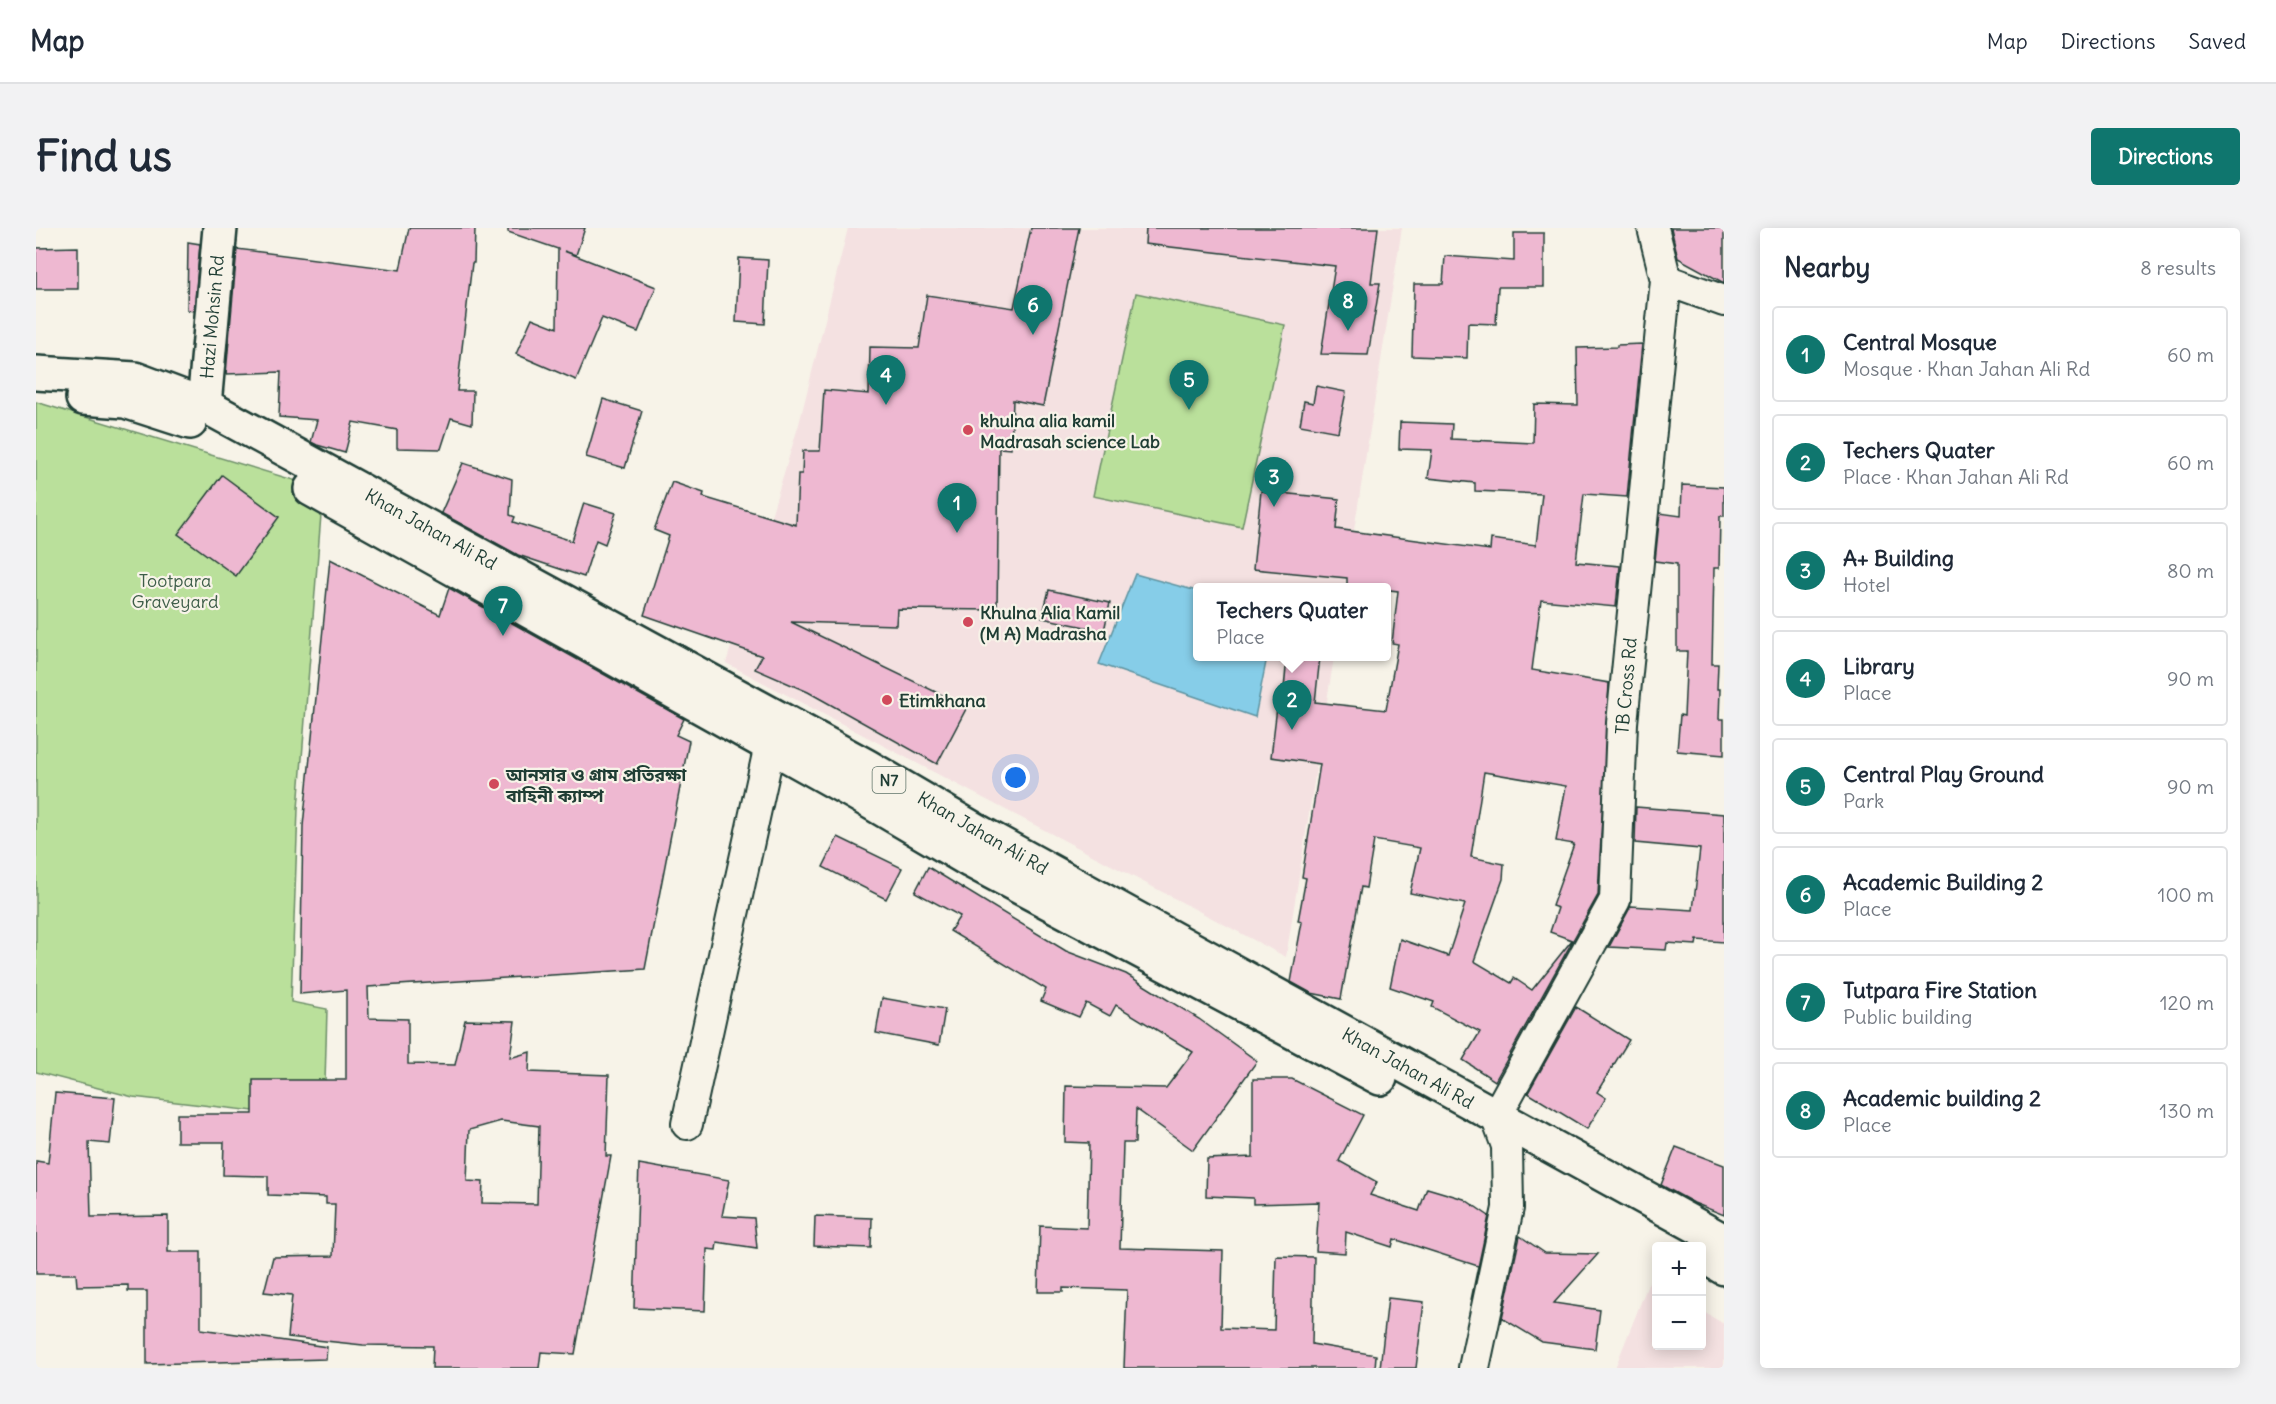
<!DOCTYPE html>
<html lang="en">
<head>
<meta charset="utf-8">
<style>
  :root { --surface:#fff; --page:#f2f2f3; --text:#1f2937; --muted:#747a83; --line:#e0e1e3; --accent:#0f766e }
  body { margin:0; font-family:Delius,"Noto Sans Bengali",sans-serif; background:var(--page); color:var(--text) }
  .controls { position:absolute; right:18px; bottom:18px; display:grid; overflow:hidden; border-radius:6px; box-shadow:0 3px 15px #0003 }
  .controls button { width:54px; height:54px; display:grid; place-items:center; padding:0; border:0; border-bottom:2px solid var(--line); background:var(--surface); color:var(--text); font:30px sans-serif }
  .you { position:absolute; left:980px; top:550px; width:21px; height:21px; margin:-15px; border:4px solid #fff; border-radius:50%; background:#1a73e8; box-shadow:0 0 0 9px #1a73e833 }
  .badge { display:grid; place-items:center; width:39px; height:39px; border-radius:50%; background:var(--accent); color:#fff; font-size:20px; font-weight:700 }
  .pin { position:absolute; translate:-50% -50px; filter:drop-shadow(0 2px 3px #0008) }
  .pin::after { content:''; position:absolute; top:32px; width:21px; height:18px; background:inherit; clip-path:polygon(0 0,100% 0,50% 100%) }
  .popup { position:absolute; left:1157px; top:355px; width:198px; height:78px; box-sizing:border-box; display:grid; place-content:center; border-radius:6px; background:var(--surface); filter:drop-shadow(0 2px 4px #0005); font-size:20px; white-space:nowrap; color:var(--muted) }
  .popup b { font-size:22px; color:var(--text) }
  .popup::after { content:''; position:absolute; left:50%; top:100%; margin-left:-12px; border:12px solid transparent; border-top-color:var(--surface) }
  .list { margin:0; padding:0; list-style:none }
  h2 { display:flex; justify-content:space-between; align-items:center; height:78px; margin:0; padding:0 24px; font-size:26px }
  h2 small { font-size:20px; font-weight:400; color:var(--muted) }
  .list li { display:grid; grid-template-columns:39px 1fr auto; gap:18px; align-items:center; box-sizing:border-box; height:96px; margin:0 12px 12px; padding:0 12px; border:2px solid var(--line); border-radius:6px }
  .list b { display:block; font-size:22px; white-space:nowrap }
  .list p { margin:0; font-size:20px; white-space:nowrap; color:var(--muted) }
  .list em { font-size:20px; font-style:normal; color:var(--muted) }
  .map { position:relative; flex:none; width:1688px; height:1140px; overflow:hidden; border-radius:6px }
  header { display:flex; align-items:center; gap:36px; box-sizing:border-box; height:84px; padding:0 30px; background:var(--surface); border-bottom:2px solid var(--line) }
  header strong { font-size:28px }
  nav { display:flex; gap:33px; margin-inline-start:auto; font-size:21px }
  .intro { display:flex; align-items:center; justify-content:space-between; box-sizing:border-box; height:144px; padding:0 36px }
  h1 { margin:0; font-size:42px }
  .button { padding:15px 27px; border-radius:6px; background:var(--accent); color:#fff; font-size:21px; font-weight:700 }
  main { display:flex; gap:36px; padding:0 36px }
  aside { flex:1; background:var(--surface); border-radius:6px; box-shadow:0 3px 15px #0003 }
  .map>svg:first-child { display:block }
  .built { fill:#f4e1e1 }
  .green { fill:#bae09b; stroke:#6c8e68; stroke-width:1.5 }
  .water { fill:#86cde8; stroke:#5d93a0; stroke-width:1.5 }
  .building { fill:#eeb8d1; stroke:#1f3d34; stroke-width:1.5; fill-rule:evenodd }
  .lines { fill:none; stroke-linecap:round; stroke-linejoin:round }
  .street-casing { stroke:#1f3d34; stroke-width:34 }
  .secondary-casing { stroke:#1f3d34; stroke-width:38 }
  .highway-casing { stroke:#1f3d34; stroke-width:38 }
  .street { stroke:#f7f3e8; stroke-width:30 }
  .secondary { stroke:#f7f3e8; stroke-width:33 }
  .highway { stroke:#f7f3e8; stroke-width:33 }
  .poi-dot { fill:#d1495b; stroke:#f7f3e8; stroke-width:2 }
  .labels { text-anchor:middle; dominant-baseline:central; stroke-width:4.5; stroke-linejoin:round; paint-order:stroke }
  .shield { fill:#f7f3e8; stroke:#60746a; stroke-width:1.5 }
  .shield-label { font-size:16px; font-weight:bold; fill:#1f3d34 }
  .street-label { font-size:18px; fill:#1f3d34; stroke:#f7f3e8 }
  .poi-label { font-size:18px; font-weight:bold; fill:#1f3d34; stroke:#f7f3e8; text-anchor:start }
  .park-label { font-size:18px; fill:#3e5e49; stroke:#f7f3e8 }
</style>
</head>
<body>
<header>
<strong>Map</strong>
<nav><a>Map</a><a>Directions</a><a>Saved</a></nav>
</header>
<div class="intro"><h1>Find us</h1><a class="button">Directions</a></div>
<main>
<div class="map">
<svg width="1688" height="1140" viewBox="0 0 1688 1140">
  <rect width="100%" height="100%" fill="#f7f3e8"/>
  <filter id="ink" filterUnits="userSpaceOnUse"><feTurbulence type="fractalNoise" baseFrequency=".0167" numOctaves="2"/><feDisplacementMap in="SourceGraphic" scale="12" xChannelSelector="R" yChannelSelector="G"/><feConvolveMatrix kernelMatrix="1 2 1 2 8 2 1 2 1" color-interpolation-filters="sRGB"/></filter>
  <g filter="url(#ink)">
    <g class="built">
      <path d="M812 0H1366L1309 359 1162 360V428L1298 429 1250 729 690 435 763 196Z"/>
      <path d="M1613 1054 1620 1058V1118H1666V1083L1688 1096V1140H1579Z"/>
    </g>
    <g class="green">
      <path d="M1100 65 1249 97 1206 299 1057 268Z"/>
      <path d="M0 174 287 261 262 581 255 774 291 781 288 891 97 869 0 844Z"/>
    </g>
    <path class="water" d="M1099 346 1161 363 1162 428 1231 429 1219 489 1063 436Z"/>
    <g class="building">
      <path d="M373 0H439L438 35H436L421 163H437L436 196 415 190 405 221 361 220V202L317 194 309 225 281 217 275 214 281 192 243 189 245 144 190 146 201 21 364 42Z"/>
      <path d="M472 0H549L540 27 528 23 620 59 602 104 566 90 540 152 480 126 496 90 521 100 522 21 472 4Z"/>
      <path d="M995 0H1043L1007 178 977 172 975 221 963 220 961 382 861 381 860 397 755 394 931 479 901 536 772 464 719 441 726 428 608 387 633 308 618 302 636 254 668 265 667 269 760 297 762 246H766L767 223H784L788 162 833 166 834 119 883 120 891 67 978 80Z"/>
      <path d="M1110 0H1342L1335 55H1344L1332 127 1285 126 1299 38 1109 16Z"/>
      <path d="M1635 0H1688V55L1642 30Z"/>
      <path d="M1478 5H1508V59H1462L1460 96 1432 95 1431 130 1376 128 1378 56H1407L1409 28 1478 33Z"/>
      <path d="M152 14 164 16 158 83 151 82Z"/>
      <path d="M42 19V61H0V20Z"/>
      <path d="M703 30 732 32 729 96 700 94Z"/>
      <path d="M1606 116 1591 269 1548 266 1540 334 1584 338 1580 379 1505 372 1496 442 1573 455 1562 667 1459 853 1427 832 1444 804 1396 779 1398 774 1354 759 1364 711 1412 728 1429 676 1374 665 1384 620 1338 612 1330 660 1325 659 1305 771 1275 765 1255 754 1266 694 1262 693 1270 650 1266 649 1284 536 1235 529 1242 471H1247L1251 429H1284L1279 474 1350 482 1362 416 1356 415 1362 363 1311 357V350L1217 341 1225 263 1303 271 1300 301 1454 322 1455 311 1500 317 1506 266 1439 263V255L1392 250 1396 222 1363 221 1364 194 1416 196 1415 211 1497 215 1498 176 1542 177 1541 120 1581 119V117ZM1448 544 1530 558 1520 613 1538 616 1516 678 1522 680 1514 704 1536 712 1496 762 1478 750 1475 755 1438 733 1467 651 1468 636 1435 629Z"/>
      <path d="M1280 158 1310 164 1302 204 1264 197 1268 173 1277 175Z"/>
      <path d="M567 171 606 183 589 240 550 229Z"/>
      <path d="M427 235 476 251 474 287 479 289 477 294 536 313 548 275 580 285 569 316 560 312 548 349 482 327 405 285Z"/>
      <path d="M186 247 243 289 200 348 142 306Z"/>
      <path d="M1646 257 1688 259V288H1684L1683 340H1678L1676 436H1682L1681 461H1684L1683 491H1688V527L1641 523 1644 487 1648 488 1651 423H1641V336L1619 333 1624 285 1645 288Z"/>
      <path d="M294 331 404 387 413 360 648 491 640 507 653 513 609 741 332 759 333 790 372 791V836L419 837 429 792 479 793 474 830 494 824 493 844 573 847 570 928H575L539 1126 505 1124 503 1140H396L397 1118 327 1117 252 1109 256 1067 228 1064 237 1029 297 1028 299 976H290V969L232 967V948L187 947 188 914H141V886H217V852H310V762L264 766 267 598ZM465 893 503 898 501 976 446 975 447 954 431 953 433 902Z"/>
      <path d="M1013 362 1074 375 1068 403 1006 390Z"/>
      <path d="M1600 579 1688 586V714L1661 712 1660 717 1631 715 1630 722 1573 719 1595 678 1657 682 1664 621 1599 615Z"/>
      <path d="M802 609 866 640 850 671 787 639Z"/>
      <path d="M892 639 1030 723 1090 746 1163 791 1221 833 1157 922 1100 881 1099 915H1087L1084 1020 1187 1023 1185 1100 1238 1102 1240 1028 1278 1029 1276 1116 1340 1127 1339 1140H1088L1091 1062 1027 1060V1064H1002L1004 998 1051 1000 1053 915 1029 914 1030 858 1130 860 1157 824 1080 777 1074 788 1050 775 1043 789 1005 773 1010 761 914 703 924 688 879 664Z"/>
      <path d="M846 770 909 781 903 817 840 805Z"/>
      <path d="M1540 779 1593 812 1561 864 1570 870 1551 901 1492 865Z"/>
      <path d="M1217 851H1256L1327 887 1303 933 1341 954 1334 967 1383 983 1391 960 1428 971 1453 988 1435 1072 1442 1038 1358 1011 1356 1019 1310 1004 1309 1025 1280 1023 1283 974 1217 976V970L1170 968 1171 931 1217 929Z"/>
      <path d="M19 865 79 870 74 916 53 914 55 989 132 988V1024H165V1101L291 1119 290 1131 111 1136V1063H92V1057L41 1058 40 1046H0V933L12 935Z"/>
      <path d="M1640 919 1688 937V987L1658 975 1625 957Z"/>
      <path d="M603 936 693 952 686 988 718 990 721 1020 681 1014 680 1022 671 1021 669 1083 598 1080Z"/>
      <path d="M779 988 836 990 835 1020 778 1018Z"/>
      <path d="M1484 1008 1509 1025 1562 1026 1518 1075 1564 1082 1559 1121 1506 1114 1466 1090Z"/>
      <path d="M1352 1070 1388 1074 1380 1140H1344Z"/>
    </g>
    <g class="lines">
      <g class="street-casing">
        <g id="street">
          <path d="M1630 52 1688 73"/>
          <path d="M651 896 734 517"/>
          <path d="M1438 1140 1472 980 1471 918 1460 888 1579 672 1586 495 1630 52 1617 0"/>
        </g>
      </g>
      <g class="secondary-casing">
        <path id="secondary" d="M168 177 184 0"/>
      </g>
      <g class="highway-casing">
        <g id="highway">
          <path d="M0 145 99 151 168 177 830 538 939 602 1688 1013"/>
          <path d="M47 170 89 173 154 194"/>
          <path d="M275 261 821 566 935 633 1344 850"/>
          <path d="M1666 1027 1688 1040"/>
        </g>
      </g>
      <use href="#street" class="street"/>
      <use href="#secondary" class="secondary"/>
      <use href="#highway" class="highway"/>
    </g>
  </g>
  <g class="poi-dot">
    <circle cx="932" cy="202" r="6"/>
    <circle cx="932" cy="394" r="6"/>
    <circle cx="851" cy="472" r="6"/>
    <circle cx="458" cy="556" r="6"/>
  </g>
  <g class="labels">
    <rect class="shield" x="836.5" y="539" width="33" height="26" rx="4.5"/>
    <g class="shield-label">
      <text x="853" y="552">N7</text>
    </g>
    <g class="street-label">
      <text transform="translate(176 89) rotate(-85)">Hazi Mohsin Rd</text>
      <text transform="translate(395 301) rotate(29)">Khan Jahan Ali Rd</text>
      <text transform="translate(1590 458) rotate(-85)">TB Cross Rd</text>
      <text transform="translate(947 605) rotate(30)">Khan Jahan Ali Rd</text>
      <text transform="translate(1372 840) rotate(29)">Khan Jahan Ali Rd</text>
    </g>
    <g class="poi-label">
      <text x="944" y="192">khulna alia kamil<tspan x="944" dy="21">Madrasah science Lab</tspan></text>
      <text x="944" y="384">Khulna Alia Kamil<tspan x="944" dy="21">(M A) Madrasha</tspan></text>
      <text x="863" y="472">Etimkhana</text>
      <text x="470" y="546">আনসার ও গ্রাম প্রতিরক্ষা<tspan x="470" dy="21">বাহিনী ক্যাম্প</tspan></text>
    </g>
    <g class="park-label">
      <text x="139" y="352">Tootpara<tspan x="139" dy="21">Graveyard</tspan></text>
    </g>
  </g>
</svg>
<div class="controls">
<button>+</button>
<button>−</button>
</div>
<div class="you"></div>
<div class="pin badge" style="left:921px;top:305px">1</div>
<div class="pin badge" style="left:1256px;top:502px">2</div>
<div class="popup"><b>Techers Quater</b>Place</div>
<div class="pin badge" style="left:1238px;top:279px">3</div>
<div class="pin badge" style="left:850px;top:177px">4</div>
<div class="pin badge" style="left:1153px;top:182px">5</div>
<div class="pin badge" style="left:997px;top:107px">6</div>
<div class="pin badge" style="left:467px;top:408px">7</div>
<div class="pin badge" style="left:1312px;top:103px">8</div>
</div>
<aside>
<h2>Nearby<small>8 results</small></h2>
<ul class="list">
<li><span class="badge">1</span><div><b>Central Mosque</b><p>Mosque · Khan Jahan Ali Rd</p></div><em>60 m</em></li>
<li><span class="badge">2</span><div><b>Techers Quater</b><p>Place · Khan Jahan Ali Rd</p></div><em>60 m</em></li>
<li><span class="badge">3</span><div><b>A+ Building</b><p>Hotel</p></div><em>80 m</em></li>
<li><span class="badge">4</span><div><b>Library</b><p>Place</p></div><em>90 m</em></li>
<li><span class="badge">5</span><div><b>Central Play Ground</b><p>Park</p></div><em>90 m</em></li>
<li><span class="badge">6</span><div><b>Academic Building 2</b><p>Place</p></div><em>100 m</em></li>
<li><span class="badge">7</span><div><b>Tutpara Fire Station</b><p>Public building</p></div><em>120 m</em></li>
<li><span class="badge">8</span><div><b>Academic building 2</b><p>Place</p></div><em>130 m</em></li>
</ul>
</aside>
</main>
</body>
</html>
